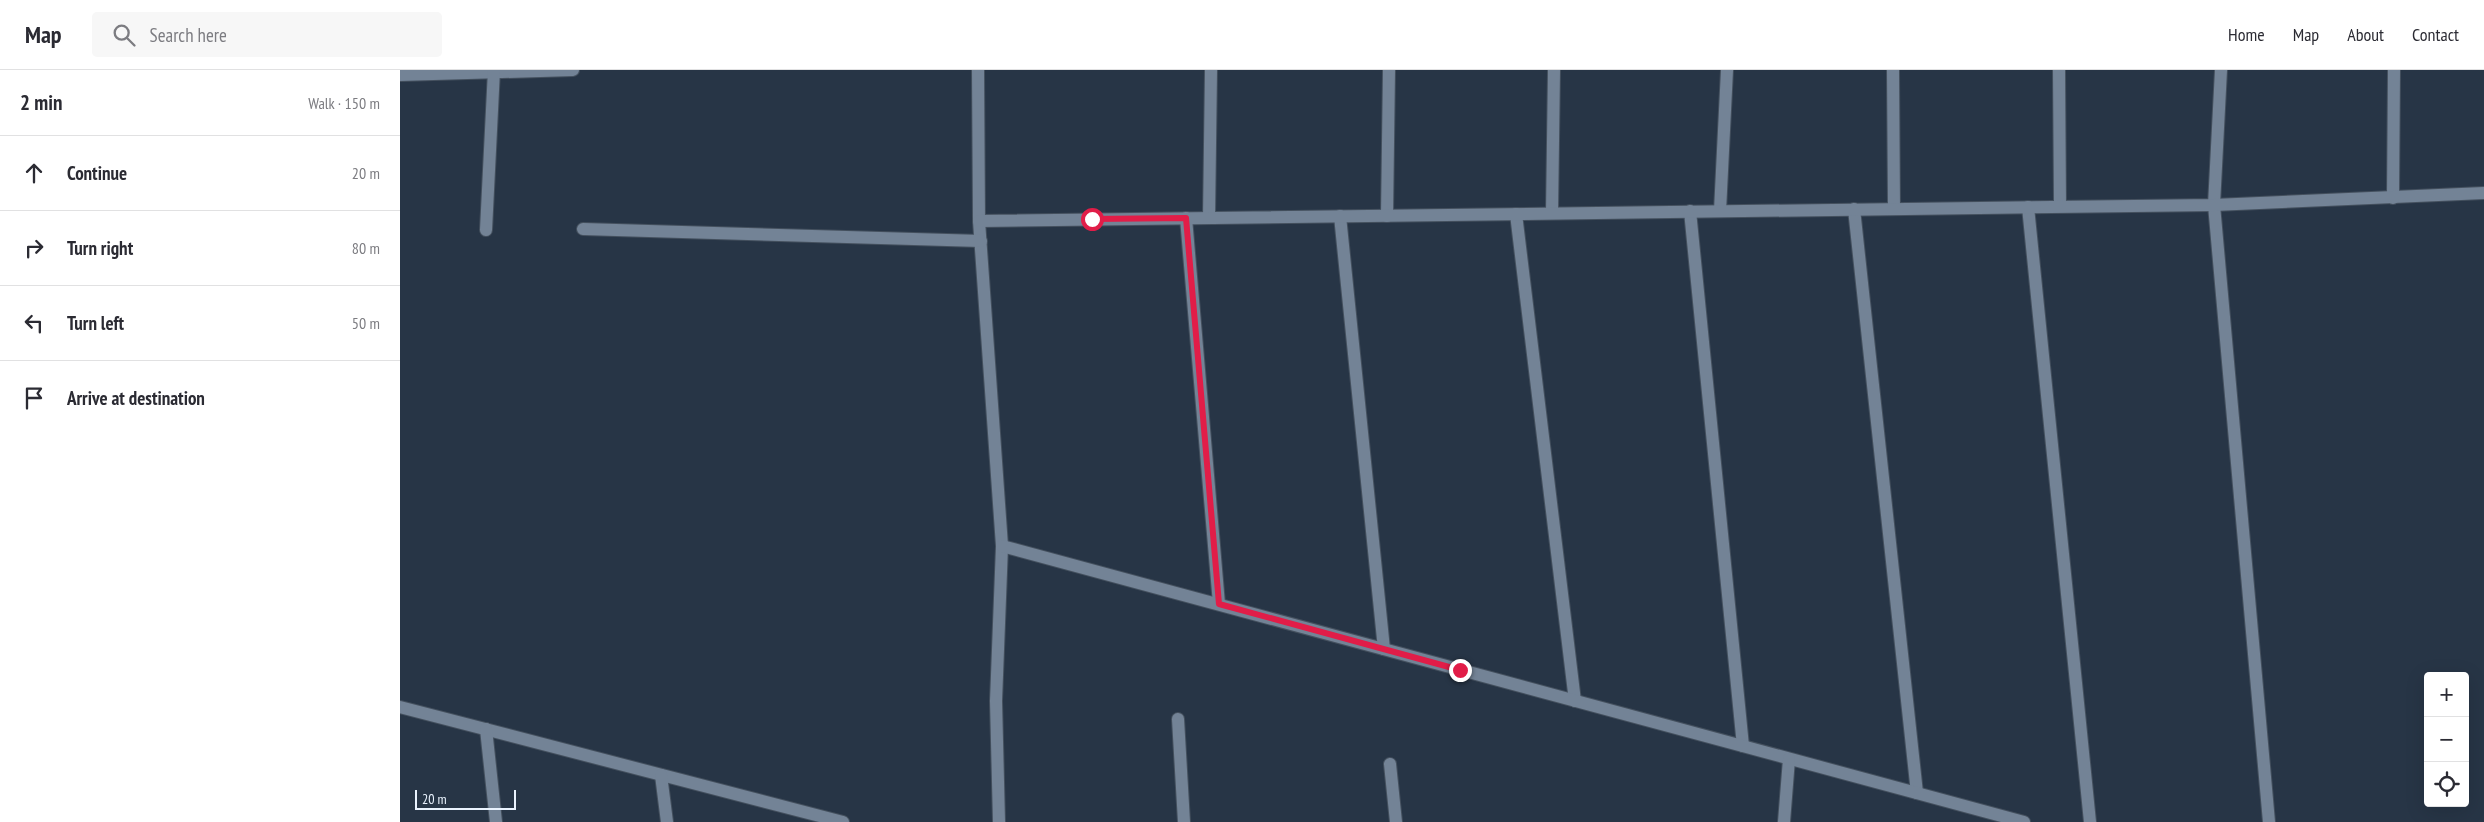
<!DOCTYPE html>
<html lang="en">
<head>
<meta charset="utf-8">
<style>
  :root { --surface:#fff; --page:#f7f7f7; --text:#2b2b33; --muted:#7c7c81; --line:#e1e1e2 }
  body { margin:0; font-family:"PT Sans Narrow",sans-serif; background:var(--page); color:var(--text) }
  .controls { position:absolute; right:15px; bottom:15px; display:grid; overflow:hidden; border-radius:5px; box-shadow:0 5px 20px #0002 }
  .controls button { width:45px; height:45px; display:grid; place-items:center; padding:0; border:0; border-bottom:1px solid var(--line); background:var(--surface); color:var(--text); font:25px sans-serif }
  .scale { position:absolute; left:15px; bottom:12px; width:101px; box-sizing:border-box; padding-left:5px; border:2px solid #eaf3fe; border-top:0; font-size:14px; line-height:18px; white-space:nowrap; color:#eaf3fe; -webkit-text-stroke:4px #273546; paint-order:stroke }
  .stop { position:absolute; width:15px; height:15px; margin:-11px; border:4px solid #e11d48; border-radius:50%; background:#fff }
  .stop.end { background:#e11d48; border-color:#fff; box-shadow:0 1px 5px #0008 }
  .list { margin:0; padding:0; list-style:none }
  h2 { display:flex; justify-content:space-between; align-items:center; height:65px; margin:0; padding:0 20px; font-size:21px }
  h2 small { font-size:16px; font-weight:400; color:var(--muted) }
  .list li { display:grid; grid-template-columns:32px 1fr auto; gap:15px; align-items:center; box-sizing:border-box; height:75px; padding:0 20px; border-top:1px solid var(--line) }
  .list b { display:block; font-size:19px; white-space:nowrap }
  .list em { font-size:16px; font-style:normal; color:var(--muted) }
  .icon { flex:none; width:28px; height:28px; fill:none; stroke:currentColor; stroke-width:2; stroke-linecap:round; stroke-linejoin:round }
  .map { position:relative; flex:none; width:2084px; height:752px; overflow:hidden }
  header { display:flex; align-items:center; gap:30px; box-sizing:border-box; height:70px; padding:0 25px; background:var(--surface); border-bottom:1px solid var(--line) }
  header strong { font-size:24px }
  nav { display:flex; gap:28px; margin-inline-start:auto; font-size:18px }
  .search { width:350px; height:45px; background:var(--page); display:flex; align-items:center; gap:12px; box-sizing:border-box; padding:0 18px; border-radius:5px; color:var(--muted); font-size:19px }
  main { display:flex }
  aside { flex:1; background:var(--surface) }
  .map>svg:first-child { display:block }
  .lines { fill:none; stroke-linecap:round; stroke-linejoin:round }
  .minor-casing { stroke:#44505e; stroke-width:14 }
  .minor { stroke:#738396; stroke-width:12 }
  .route { stroke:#e11d48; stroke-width:6 }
</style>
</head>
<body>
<header>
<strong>Map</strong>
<div class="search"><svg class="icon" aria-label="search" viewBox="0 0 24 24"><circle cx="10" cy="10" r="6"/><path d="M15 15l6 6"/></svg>Search here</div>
<nav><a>Home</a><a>Map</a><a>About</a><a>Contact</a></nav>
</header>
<main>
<aside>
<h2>2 min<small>Walk · 150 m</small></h2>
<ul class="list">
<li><svg class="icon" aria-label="ahead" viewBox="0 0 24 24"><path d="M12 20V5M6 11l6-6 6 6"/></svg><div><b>Continue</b></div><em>20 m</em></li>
<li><svg class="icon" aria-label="right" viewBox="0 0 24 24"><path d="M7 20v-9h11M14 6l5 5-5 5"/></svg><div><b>Turn right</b></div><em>80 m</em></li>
<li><svg class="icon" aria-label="left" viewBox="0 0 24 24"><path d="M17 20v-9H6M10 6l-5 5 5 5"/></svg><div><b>Turn left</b></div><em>50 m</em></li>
<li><svg class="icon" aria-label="arrive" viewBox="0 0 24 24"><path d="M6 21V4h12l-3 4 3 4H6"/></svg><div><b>Arrive at destination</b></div></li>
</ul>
</aside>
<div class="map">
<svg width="2084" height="752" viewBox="0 0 2084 752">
  <rect width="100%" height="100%" fill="#273546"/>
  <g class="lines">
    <g class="minor-casing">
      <g id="minor">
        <path d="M578 0 579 151 602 476 596 631 599 752"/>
        <path d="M1493 0 1494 139"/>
        <path d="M1659 0 1660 136"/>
        <path d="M1821 0 1814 135 1869 752"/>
        <path d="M0 5 173 0"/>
        <path d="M1993 128 1994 0"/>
        <path d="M1628 137 1690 752"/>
        <path d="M1454 139 1517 723"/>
        <path d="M1290 141 1343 676"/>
        <path d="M1320 141 1327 0"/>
        <path d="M1152 143 1154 0"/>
        <path d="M1116 144 1175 631"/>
        <path d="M940 146 984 579"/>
        <path d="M987 146 989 0"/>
        <path d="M786 148 819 534"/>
        <path d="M809 148 811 0"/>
        <path d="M579 151 1814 135 2084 123"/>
        <path d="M183 159 581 171"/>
        <path d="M86 160 94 0"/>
        <path d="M602 476 1624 752"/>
        <path d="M0 637 443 752"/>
        <path d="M778 649 784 752"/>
        <path d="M86 659 96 752"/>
        <path d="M990 694 996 752"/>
        <path d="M261 705 267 752"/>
        <path d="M1384 752 1389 689"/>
      </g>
    </g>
    <use href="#minor" class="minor"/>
  </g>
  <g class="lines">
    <path class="route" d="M692 149 786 148 819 534 1060 600"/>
  </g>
</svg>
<div class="controls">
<button>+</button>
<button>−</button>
<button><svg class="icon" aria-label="locate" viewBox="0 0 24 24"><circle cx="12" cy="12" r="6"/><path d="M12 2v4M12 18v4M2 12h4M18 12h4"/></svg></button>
</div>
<div class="scale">20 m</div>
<div class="stop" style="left:692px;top:149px"></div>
<div class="stop end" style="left:1060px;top:600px"></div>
</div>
</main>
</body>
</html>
